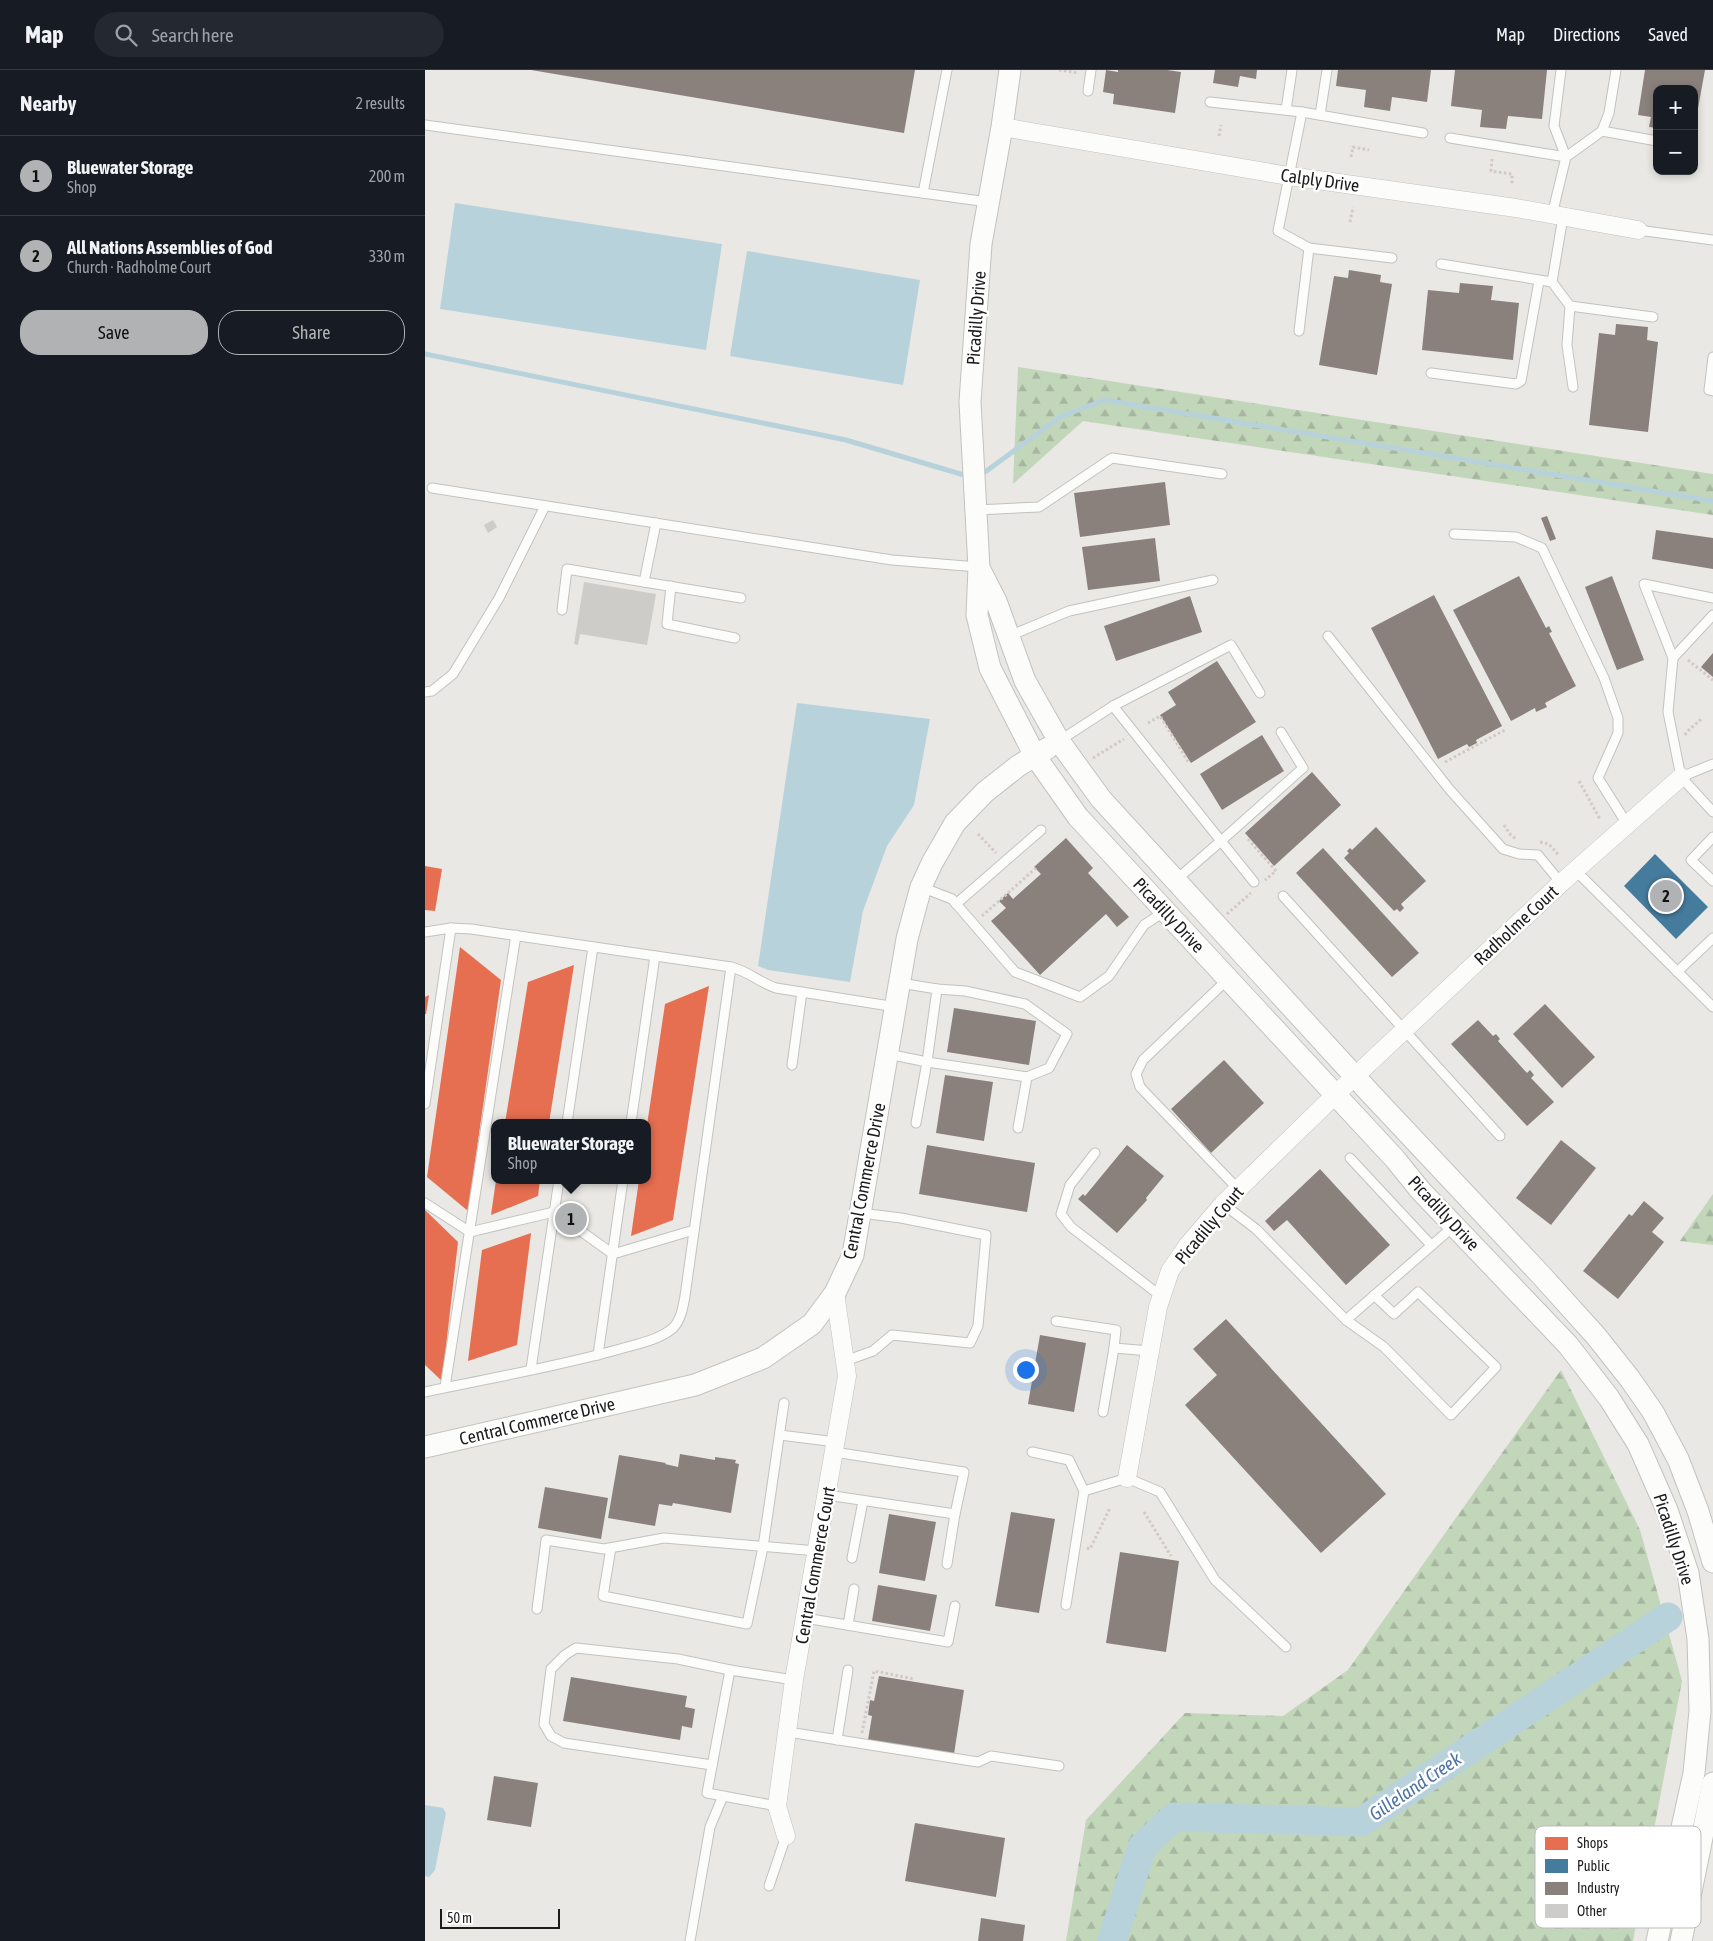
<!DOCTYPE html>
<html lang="en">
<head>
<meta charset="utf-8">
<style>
  :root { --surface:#171b24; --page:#242831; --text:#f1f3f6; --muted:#9ea1a6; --line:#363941; --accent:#b1b2b3 }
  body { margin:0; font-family:"Asap Condensed",sans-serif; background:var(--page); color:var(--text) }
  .controls { position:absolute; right:15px; top:15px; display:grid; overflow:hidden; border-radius:10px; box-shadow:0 2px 8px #0003 }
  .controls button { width:45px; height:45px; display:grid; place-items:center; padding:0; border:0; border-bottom:1px solid var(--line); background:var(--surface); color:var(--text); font:25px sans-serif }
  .scale { position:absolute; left:15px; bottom:12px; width:120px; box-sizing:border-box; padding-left:5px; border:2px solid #1b1b1b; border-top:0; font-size:14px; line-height:18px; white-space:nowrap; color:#1b1b1b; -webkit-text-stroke:4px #fff; paint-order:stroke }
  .you { position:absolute; left:600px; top:1299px; width:18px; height:18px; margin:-12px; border:4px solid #fff; border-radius:50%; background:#1a73e8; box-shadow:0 0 0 8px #1a73e833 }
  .badge { display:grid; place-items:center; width:32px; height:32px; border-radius:50%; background:var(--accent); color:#111; font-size:16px; font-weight:700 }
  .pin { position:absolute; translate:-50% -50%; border:2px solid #fff; box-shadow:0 1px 5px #0006 }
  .popup { position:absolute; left:66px; top:1049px; width:160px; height:65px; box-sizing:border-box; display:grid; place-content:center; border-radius:10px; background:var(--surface); filter:drop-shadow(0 1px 4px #0005); font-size:16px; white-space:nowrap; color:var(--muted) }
  .popup b { font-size:19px; color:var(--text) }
  .popup::after { content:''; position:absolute; left:50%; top:100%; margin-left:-10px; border:10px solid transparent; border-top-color:var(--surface) }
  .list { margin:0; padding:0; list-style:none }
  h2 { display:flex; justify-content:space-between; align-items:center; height:65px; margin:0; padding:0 20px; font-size:21px }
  h2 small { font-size:16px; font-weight:400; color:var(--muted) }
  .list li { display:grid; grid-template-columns:32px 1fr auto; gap:15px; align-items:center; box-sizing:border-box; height:80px; padding:0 20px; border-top:1px solid var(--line) }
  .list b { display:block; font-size:19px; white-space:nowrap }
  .list p { margin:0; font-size:16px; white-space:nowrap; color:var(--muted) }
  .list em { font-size:16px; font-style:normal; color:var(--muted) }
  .actions { display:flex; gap:10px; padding:15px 20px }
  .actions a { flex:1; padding:11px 0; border:1px solid var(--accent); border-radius:20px; text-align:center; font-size:18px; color:var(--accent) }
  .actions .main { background:var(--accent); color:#111 }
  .icon { flex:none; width:28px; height:28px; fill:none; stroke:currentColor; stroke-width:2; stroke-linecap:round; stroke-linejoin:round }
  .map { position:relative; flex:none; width:1288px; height:1871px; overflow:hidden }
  header { display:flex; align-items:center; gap:30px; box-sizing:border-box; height:70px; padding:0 25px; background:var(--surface); border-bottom:1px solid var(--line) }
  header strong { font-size:24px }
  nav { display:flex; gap:28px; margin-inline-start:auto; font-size:18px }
  .search { width:350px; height:45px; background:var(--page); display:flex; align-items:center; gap:12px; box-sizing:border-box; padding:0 18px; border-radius:28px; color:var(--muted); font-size:19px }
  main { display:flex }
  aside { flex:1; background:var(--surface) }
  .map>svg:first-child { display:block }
  .forest { fill:url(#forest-firs) }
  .water { fill:#b8d2db }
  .shops { fill:#e76f51 }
  .public { fill:#457b9d }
  .industry { fill:#8a817c }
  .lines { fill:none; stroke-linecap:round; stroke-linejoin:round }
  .stream { stroke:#b8d2db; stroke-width:5 }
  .river { stroke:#b8d2db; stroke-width:29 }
  .building { fill:#ceccc9 }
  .service-casing { stroke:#c2c2c0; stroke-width:11 }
  .minor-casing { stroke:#c2c2c0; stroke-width:19 }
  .tertiary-casing { stroke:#c2c2c0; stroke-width:23 }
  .path { stroke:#d4c8c5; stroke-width:3; stroke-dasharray:2.5 2.5; stroke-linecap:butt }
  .service { stroke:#fcfcfb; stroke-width:9 }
  .minor { stroke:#fcfcfb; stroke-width:18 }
  .tertiary { stroke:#fcfcfb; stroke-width:21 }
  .labels { text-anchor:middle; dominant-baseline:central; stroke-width:5; stroke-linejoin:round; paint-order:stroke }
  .street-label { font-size:18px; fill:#1b1b1b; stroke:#fff }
  .water-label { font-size:19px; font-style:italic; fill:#4f73a2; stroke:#fff }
  .key { fill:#fff; stroke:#bbb; stroke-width:1 }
  .key-label { font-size:14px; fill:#1b1b1b }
</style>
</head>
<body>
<header>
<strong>Map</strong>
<div class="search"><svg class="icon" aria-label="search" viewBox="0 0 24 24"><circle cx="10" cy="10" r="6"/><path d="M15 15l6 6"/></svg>Search here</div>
<nav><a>Map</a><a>Directions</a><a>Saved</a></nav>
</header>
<main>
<aside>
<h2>Nearby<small>2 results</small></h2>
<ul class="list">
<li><span class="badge">1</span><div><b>Bluewater Storage</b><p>Shop</p></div><em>200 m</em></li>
<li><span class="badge">2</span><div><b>All Nations Assemblies of God</b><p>Church · Radholme Court</p></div><em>330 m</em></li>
</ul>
<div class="actions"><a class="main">Save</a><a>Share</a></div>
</aside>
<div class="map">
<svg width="1288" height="1871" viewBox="0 0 1288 1871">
  <defs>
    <pattern id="forest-firs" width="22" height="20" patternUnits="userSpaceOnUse" patternTransform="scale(1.25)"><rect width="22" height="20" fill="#c2d6ba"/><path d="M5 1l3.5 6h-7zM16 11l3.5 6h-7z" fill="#a6b79f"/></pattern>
  </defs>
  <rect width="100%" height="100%" fill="#e9e8e4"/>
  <g class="forest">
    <path d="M593 297 1288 404V445L658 351 588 414Z"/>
    <path d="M1288 1124V1175L1255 1171Z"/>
    <path d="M1136 1300 1215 1460 1257 1611 1208 1871H641L661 1750 760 1643 858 1646 923 1600Z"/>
  </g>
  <g class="water">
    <path d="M30 133 297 174 281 280 15 239Z"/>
    <path d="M322 181 495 210 478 315 305 286Z"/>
    <path d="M372 633 505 649 489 735 462 776 438 841 425 912 343 900 333 896Z"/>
    <path d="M0 1735 18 1738 21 1743 10 1800 4 1807 0 1806Z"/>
  </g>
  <g class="shops">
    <path d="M0 796 17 799 10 841 0 840Z"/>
    <path d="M35 877 76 910 43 1141 2 1107Z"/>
    <path d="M149 895 124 1053H80L103 912Z"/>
    <path d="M284 916 248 1150 206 1166 214 1110H222V1055L240 934Z"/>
    <path d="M4 925 1 944H0V927Z"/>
    <path d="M71 1110H115L113 1126 66 1145Z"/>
    <path d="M0 1140 33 1172 17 1311 0 1295Z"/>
    <path d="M106 1163 92 1275 43 1291 57 1180Z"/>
  </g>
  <path class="public" d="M1230 784 1283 837 1251 869 1199 816Z"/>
  <g class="industry">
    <path d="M106 0H490L479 63Z"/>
    <path d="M681 0 693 2V0H742L756 2 750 43 688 34 689 24 678 22Z"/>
    <path d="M790 0H832L831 9 815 6 813 17 788 13Z"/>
    <path d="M913 0H1006L1002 32 967 27 965 41 939 37 941 20 911 16Z"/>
    <path d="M1030 0H1122L1117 49 1083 46 1081 59 1055 57 1057 40 1026 36Z"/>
    <path d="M1220 0H1280L1270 55 1269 19H1232V58L1224 57 1226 47 1213 45Z"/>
    <path d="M924 200 956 205 955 212 967 214 952 305 894 295 909 206 923 208Z"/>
    <path d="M1035 213 1068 216 1066 230 1094 233 1088 290 997 280 1003 220 1034 223Z"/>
    <path d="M1191 254 1223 257 1222 270 1233 272 1223 362 1164 355 1174 263 1190 265Z"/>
    <path d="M740 412 745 455 655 467 649 423Z"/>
    <path d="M1122 446 1131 469 1125 471 1116 448Z"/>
    <path d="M1231 460 1288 468V499L1227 489Z"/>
    <path d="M730 468 735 511 663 520 657 477Z"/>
    <path d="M1094 506 1121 558 1124 556 1127 562 1124 563 1151 616 1120 633 1122 637 1111 642 1110 638 1086 651 1028 540Z"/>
    <path d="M1187 506 1219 590 1192 600 1160 517Z"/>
    <path d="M1009 525 1077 656 1051 670 1052 673 1044 677 1042 674 1013 689 946 558Z"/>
    <path d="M765 526 777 562 691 591 679 556Z"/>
    <path d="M1288 583V607L1276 597Z"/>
    <path d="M792 591 831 652 766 693 735 645 751 635 743 622Z"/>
    <path d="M837 665 859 701 797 740 775 704Z"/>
    <path d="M887 702 916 735 849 796 820 763Z"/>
    <path d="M951 757 1001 811 976 834 979 838 975 842 972 839 969 841 919 788 924 783 922 781 925 778 927 780Z"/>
    <path d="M641 768 668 798 663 803 704 847 692 857 681 844 615 905 566 851 581 838 574 831 583 823 588 829 616 804 609 797Z"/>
    <path d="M898 778 994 883 967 907 871 803Z"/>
    <path d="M1120 934 1170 987 1137 1018 1088 964Z"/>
    <path d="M529 938 611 951 604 995 522 982Z"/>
    <path d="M1053 950 1068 966 1071 964 1075 969 1073 971 1102 1003 1105 1000 1109 1005 1106 1008 1129 1032 1102 1056 1026 974Z"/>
    <path d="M799 990 839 1033 786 1083 746 1039Z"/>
    <path d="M520 1005 568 1012 559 1071 511 1063Z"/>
    <path d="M1136 1070 1171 1098 1126 1155 1091 1128Z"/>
    <path d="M502 1075 610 1093 602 1142 494 1124Z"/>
    <path d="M702 1075 739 1106 721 1128 722 1130 692 1163 653 1129 658 1124 660 1126Z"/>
    <path d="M895 1099 965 1175 921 1215 862 1150 849 1161 840 1151Z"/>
    <path d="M1219 1131 1239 1148 1227 1162 1239 1172 1193 1229 1158 1201 1204 1144 1207 1146Z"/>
    <path d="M801 1249 961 1424 896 1483 760 1335 792 1305 768 1279Z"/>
    <path d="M615 1265 661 1273 649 1342 603 1334Z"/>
    <path d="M255 1384 290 1390V1387L311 1390 310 1393 314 1394 306 1443 248 1433 247 1436 234 1434 230 1456 183 1448 194 1385 241 1393 240 1394 253 1397Z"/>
    <path d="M120 1417 183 1428 176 1469 113 1458Z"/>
    <path d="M586 1442 630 1449 614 1543 570 1536Z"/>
    <path d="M464 1444 511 1452 500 1511 454 1503Z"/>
    <path d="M695 1482 754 1491 741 1582 681 1573Z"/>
    <path d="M453 1515 512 1525 505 1561 447 1551Z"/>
    <path d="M454 1606 539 1620 529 1684 443 1670 447 1646 443 1645 445 1630 449 1631Z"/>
    <path d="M146 1607 262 1626 260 1637 270 1639 267 1658 257 1656 255 1670 138 1651Z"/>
    <path d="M69 1706 113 1713 106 1757 62 1750Z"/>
    <path d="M490 1753 580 1768 571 1827 480 1811Z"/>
    <path d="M556 1848 600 1855 598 1871H553Z"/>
  </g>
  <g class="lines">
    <g class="stream">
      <path d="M0 284 421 370 539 405"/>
      <path d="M560 402 635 347 679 330 1288 431"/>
    </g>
    <path class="river" d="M687 1871 717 1777 749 1747 936 1752 1243 1547"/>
  </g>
  <g class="building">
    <path d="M68 450 72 457 63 463 59 455Z"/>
    <path d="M159 512 231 524 222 575 155 564 153 575 149 574Z"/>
  </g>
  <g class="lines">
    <g class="service-casing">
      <g id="service">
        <path d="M1136 0 1129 56 1141 87"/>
        <path d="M663 21 666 0"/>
        <path d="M785 32 877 42 998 63"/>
        <path d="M861 40 867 0"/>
        <path d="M877 42 853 161 884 178 967 188"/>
        <path d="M895 45 902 0"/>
        <path d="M0 55 563 132"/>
        <path d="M1177 61 1184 43 1191 0"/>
        <path d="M1025 68 1141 87"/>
        <path d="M498 123 522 0"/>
        <path d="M1127 145 1141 87 1177 61 1232 71"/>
        <path d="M1213 160 1288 170"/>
        <path d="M1016 194 1127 212 1145 236 1142 275 1148 317"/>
        <path d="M1127 212 1138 147"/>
        <path d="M1145 236 1228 247"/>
        <path d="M874 261 884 178"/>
        <path d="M1288 287 1284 320 1288 321"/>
        <path d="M1006 303 1091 314 1096 311 1114 211"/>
        <path d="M7 418 467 490 553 497"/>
        <path d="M551 440 614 437 687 388 797 404"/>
        <path d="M231 453 219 512 316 528"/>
        <path d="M1029 464 1091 467 1117 478 1179 608 1193 648V663L1173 708 1202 754"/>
        <path d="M246 516 242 554 310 568"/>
        <path d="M1288 528 1219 514 1248 588 1243 642 1256 707 1288 742"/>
        <path d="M137 540 142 499 219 512"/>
        <path d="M584 566 644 541 788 510"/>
        <path d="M903 566 1025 720 1078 779 1094 784 1113 785 1136 813"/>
        <path d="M1248 588 1288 545"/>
        <path d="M0 622 7 621 28 604 74 528 120 436"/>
        <path d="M688 636 806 575 835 623"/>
        <path d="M634 671 688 636 796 771 751 810"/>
        <path d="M1256 707 1288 694"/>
        <path d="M1288 767 1266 790 1288 811"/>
        <path d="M1150 800 1288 937"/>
        <path d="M829 812 796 771 878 698 856 662"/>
        <path d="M496 817 527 829 590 902 655 927 684 906 719 855 740 841"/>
        <path d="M858 826 1075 1066"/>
        <path d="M531 834 616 760"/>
        <path d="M0 862 26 858 46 859 306 897C323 901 335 913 351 918L471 937"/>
        <path d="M1252 902 1288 868"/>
        <path d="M803 909 718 990 711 1004 715 1017 813 1119"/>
        <path d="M475 913 512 919 502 992 602 1007"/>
        <path d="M512 919 540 921 600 934 642 964 624 998 602 1007 593 1058"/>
        <path d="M463 984 502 992 491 1053"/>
        <path d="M367 995 377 922"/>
        <path d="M0 1034 26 858"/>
        <path d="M142 1053 168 877"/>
        <path d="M206 1053 230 886"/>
        <path d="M670 1083 645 1115 636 1144 646 1157 737 1227"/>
        <path d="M925 1088 1006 1175"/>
        <path d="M0 1133 45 1162 129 1142 188 1184 269 1160"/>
        <path d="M798 1134 831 1159 921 1250 1029 1156"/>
        <path d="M921 1250 959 1277 1026 1345 1071 1297 993 1222 969 1244 949 1225"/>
        <path d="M631 1251 691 1260 689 1278 725 1281"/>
        <path d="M173 1285 198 1110"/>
        <path d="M420 1291 448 1281 467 1265 545 1273 553 1256 561 1165 476 1148 436 1143"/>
        <path d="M106 1299 134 1110"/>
        <path d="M20 1317 91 865"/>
        <path d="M0 1322C65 1308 131 1297 195 1279 212 1274 234 1270 248 1258 256 1250 258 1237 260 1226L306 897"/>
        <path d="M678 1342 689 1278"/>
        <path d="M355 1365 411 1372"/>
        <path d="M607 1382 644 1390 659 1421"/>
        <path d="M402 1425 530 1444 538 1407 539 1402 409 1382"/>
        <path d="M186 1478 178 1526 322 1554 338 1477 359 1333"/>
        <path d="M427 1488 438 1431"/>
        <path d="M522 1494 530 1444"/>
        <path d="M641 1535 659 1421 702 1408 735 1422 790 1510 861 1577"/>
        <path d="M112 1539 121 1470 179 1479 239 1468 392 1481"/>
        <path d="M380 1548 523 1572 530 1536"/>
        <path d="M423 1555 429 1519"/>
        <path d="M363 1662 553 1692 566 1686 634 1696"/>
        <path d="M412 1670 423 1600"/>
        <path d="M287 1695 139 1673 126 1666 119 1654 126 1599 140 1585 151 1578 253 1589 305 1600"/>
        <path d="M352 1736 282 1723 305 1600 369 1610"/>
        <path d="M344 1816 361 1766"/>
        <path d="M265 1871 285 1757 298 1726"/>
      </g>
    </g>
    <g class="minor-casing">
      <g id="minor">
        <path d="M577 57 864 106 1091 138 1213 160"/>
        <path d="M702 1408 733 1237 745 1201 762 1176 798 1134 910 1025 1136 813 1256 707"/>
        <path d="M361 1766 352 1736 369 1610 422 1306 410 1223"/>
      </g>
    </g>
    <g class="tertiary-casing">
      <g id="tertiary">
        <path d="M585 0 577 57 556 174 545 332 554 498 552 545 565 598 610 686 653 747 970 1089 995 1120 1143 1275 1184 1328 1213 1374 1242 1440 1263 1503 1273 1569 1275 1641 1269 1703 1232 1871"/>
        <path d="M555 500 571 531 600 611 634 671 676 729 946 1024 1116 1205 1171 1266 1205 1309 1228 1342 1253 1389 1273 1441 1288 1492"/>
        <path d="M0 1377 270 1315 338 1288 387 1254 410 1223 428 1185 482 869 496 817 507 793 530 753 560 722 593 696 623 678"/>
        <path d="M1256 1871 1288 1713"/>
      </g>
    </g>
    <g class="path">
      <path d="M634 0 654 3"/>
      <path d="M794 66 796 55"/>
      <path d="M926 87 928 77 944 80"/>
      <path d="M1067 89 1066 101 1087 104V114"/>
      <path d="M925 152 928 137"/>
      <path d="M1263 590 1288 610"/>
      <path d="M723 653 735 646 764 693"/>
      <path d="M1260 665C1264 658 1271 655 1277 648"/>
      <path d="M668 688 699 669"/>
      <path d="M1020 692 1080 660"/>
      <path d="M1154 711 1175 749"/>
      <path d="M1079 755 1085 764 1092 770"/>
      <path d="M553 764 571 783"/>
      <path d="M823 769 851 801 840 810"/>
      <path d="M1115 772C1125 773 1128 778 1134 786"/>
      <path d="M802 844 826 823"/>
      <path d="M557 846 611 798"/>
      <path d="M719 1442 746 1486"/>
      <path d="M662 1478 665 1479 685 1438"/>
      <path d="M437 1663 449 1601 489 1609"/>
    </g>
    <use href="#service" class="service"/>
    <use href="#minor" class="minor"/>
    <use href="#tertiary" class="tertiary"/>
  </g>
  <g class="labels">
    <g class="street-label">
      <text transform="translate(895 110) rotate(8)">Calply Drive</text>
      <text transform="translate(551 248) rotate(-86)">Picadilly Drive</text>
      <text transform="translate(744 845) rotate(47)">Picadilly Drive</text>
      <text transform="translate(1091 855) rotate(-43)">Radholme Court</text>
      <text transform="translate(439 1111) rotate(-79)">Central Commerce Drive</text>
      <text transform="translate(1019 1143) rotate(47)">Picadilly Drive</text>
      <text transform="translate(784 1155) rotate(-50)">Picadilly Court</text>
      <text transform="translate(112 1351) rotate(-13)">Central Commerce Drive</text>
      <text transform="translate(1249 1469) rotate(72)">Picadilly Drive</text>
      <text transform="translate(390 1495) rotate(-80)">Central Commerce Court</text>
    </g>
    <g class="water-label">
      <text transform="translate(990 1716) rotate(-34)">Gilleland Creek</text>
    </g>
  </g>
  <rect x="1110" y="1756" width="166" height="102" rx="8" class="key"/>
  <rect x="1120" y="1767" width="23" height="13" fill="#e76f51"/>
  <rect x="1120" y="1789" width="23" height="14" fill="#457b9d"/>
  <rect x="1120" y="1812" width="23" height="13" fill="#8a817c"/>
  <rect x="1120" y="1834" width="23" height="14" fill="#ceccc9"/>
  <g class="key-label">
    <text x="1152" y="1778">Shops</text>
    <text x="1152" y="1801">Public</text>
    <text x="1152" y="1823">Industry</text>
    <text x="1152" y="1846">Other</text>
  </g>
</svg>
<div class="controls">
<button>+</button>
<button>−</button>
</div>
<div class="scale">50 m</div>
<div class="you"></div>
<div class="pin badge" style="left:146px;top:1149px">1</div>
<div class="popup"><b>Bluewater Storage</b>Shop</div>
<div class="pin badge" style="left:1241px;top:826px">2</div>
</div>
</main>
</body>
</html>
